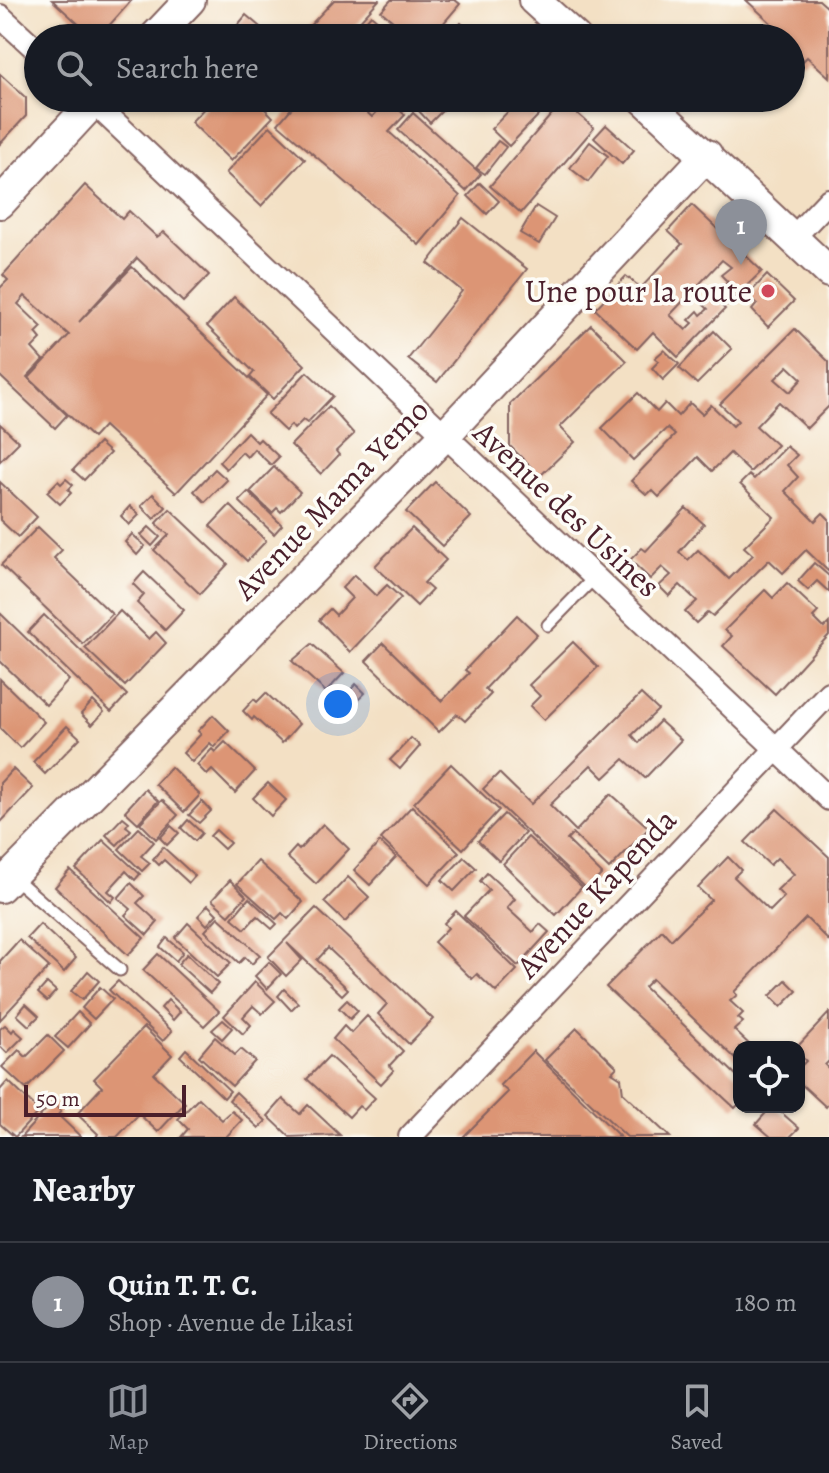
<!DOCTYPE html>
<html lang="en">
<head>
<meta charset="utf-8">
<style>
  :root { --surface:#171b24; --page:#20242c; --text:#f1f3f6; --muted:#9ea1a6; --line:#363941; --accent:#8c9099 }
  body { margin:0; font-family:Alegreya,serif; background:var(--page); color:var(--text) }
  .controls { position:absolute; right:24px; bottom:24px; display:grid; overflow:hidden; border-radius:16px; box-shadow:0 2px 6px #0004 }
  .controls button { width:72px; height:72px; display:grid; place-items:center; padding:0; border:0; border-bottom:2px solid var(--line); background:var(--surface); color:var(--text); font:40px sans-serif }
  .scale { position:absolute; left:24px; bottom:20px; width:162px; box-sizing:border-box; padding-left:8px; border:4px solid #4a1f2b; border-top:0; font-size:22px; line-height:28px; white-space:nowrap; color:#4a1f2b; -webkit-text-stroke:6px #fdfcf7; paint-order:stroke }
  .you { position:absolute; left:338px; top:704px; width:28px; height:28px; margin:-20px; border:6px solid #fff; border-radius:50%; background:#1a73e8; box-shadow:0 0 0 12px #1a73e833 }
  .badge { display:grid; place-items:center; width:52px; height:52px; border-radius:50%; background:var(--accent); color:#fff; font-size:26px; font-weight:700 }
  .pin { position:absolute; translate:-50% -66px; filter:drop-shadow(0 2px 4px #0008) }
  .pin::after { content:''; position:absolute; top:42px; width:28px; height:24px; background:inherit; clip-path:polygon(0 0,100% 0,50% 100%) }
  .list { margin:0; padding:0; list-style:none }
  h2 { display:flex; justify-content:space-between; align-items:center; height:104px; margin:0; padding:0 32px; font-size:34px }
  h2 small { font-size:26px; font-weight:400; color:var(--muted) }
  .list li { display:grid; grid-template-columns:52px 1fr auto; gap:24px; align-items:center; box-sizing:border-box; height:120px; padding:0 32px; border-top:2px solid var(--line) }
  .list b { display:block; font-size:30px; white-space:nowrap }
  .list p { margin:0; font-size:26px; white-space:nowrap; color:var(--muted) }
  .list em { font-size:26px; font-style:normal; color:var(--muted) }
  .icon { flex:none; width:44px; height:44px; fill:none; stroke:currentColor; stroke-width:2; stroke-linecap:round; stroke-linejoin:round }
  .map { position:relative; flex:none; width:829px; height:1137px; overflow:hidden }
  .search { position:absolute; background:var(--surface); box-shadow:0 2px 6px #0004; left:24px; right:24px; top:24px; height:88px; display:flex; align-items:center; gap:20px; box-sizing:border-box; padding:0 28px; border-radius:44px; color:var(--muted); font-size:30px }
  .sheet { height:224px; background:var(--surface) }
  nav { display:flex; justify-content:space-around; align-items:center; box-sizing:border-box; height:112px; border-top:2px solid var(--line); background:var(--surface); font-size:22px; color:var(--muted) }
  nav a { display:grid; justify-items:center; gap:4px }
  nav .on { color:var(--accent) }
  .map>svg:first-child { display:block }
  .building { fill:#dc9574; fill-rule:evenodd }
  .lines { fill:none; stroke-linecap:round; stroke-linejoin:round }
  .lane-casing { stroke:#856361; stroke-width:15 }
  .street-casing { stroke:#856361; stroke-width:26 }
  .secondary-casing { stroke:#856361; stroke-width:34 }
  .lane { stroke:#fff; stroke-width:11 }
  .street { stroke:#fff; stroke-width:22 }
  .secondary { stroke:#fff; stroke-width:30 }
  .poi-dot { fill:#d1495b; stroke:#fdfcf7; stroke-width:3 }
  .labels { text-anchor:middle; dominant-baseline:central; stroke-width:7; stroke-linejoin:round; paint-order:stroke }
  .poi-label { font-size:32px; fill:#4a1f2b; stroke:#fdfcf7; text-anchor:end }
  .street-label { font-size:32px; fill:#4a1f2b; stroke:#fdfcf7 }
</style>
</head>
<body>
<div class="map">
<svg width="829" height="1137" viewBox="0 0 829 1137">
  <rect width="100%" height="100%" fill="#fdfcf7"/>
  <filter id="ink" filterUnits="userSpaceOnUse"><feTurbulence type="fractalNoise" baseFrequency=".0125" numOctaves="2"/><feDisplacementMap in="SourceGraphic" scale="16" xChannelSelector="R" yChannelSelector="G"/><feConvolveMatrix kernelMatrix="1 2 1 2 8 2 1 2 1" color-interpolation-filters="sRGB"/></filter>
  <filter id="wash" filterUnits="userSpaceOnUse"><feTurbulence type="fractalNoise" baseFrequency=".006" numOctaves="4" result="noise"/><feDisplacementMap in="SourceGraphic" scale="32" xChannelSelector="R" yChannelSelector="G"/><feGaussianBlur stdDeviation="1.8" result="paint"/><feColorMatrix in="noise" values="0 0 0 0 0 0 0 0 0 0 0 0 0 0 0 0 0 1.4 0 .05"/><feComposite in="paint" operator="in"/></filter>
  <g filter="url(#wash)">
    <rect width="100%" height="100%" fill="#f3e0c4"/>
    <g id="blocks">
      <g class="building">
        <path d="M52 0H132L98 38H94Z"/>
        <path d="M334 0H379L344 38H303L301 35Z"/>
        <path d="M391 0H455L460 4 431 38H413L381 11Z"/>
        <path d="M746 0H819L829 9V77L807 57 802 62 791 52V38H778L782 33Z"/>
        <path d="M246 15 273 38H227Z"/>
        <path d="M371 15 397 38H352Z"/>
        <path d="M461 23 477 38H448Z"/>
        <path d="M0 74 26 98V116L0 144Z"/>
        <path d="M214 98H254L273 117 231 161 191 122Z"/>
        <path d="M300 98H365L359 105 372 117 388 100 405 115 389 132 460 196 419 245 278 124Z"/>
        <path d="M399 98H425L413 111Z"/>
        <path d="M428 98H455L430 123 417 109Z"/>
        <path d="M521 98H555L509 146 491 129Z"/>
        <path d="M563 101 594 128 521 213 490 186Z"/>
        <path d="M413 113 481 174 466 191 398 130Z"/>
        <path d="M606 125 634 150 622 164 594 138Z"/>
        <path d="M270 126 305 159 261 206 226 173Z"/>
        <path d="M498 141 506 147 485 174 476 168Z"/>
        <path d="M590 142 608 156 588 182 570 168Z"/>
        <path d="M480 183 499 201 487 214 468 196Z"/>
        <path d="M85 185 122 219 129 211 157 237 164 232 209 275 183 302 137 258 79 322 132 267 267 395 176 493 104 426 93 438 29 378 69 335 25 296 18 304 42 327 36 333 41 339 32 348 43 360 27 377 67 415 55 428 0 376V288L8 280 3 275Z"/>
        <path d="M692 205 762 271 727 305 717 296 724 290 721 287 728 282 721 275 731 267 722 260 670 315 686 330 693 323 689 320 698 311 701 315 708 309 704 305 713 297 725 309 678 357 653 332 637 349 595 309 626 276 641 288 682 244 668 231Z"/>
        <path d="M536 206 555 218 539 244 520 233Z"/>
        <path d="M463 218 527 269 437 382 408 359 462 291 428 263Z"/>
        <path d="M767 275 794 301 768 327 752 310 757 304 747 296Z"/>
        <path d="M234 297 305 365 273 399 250 377 254 372 207 326Z"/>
        <path d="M591 325 627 361 560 427 575 442 540 476 510 446V404Z"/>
        <path d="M795 329 829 362V406L807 428 779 402 756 426 777 445 750 472 730 453 712 471 698 457 659 497 652 490 647 495 631 481 675 435 667 428 633 460 602 428 638 393 657 412 665 403 678 416 690 403 702 414 711 405 733 426 738 421 720 404ZM788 366 802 379 790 392 775 379Z"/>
        <path d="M714 331 732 349 697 384 679 368Z"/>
        <path d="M664 350 679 364 663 380 652 368 659 361 655 358Z"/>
        <path d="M307 372 333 396 307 423 303 420 294 429 291 425 285 431 267 414Z"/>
        <path d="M329 406 354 434 336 451 339 455 321 474 291 445Z"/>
        <path d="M0 424 19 442 0 461Z"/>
        <path d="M247 432 257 442 260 439 279 457 271 465 254 449 247 457 242 452 226 469 219 462Z"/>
        <path d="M99 443 110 453 84 480 73 470Z"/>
        <path d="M786 446 797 455 787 465 798 477 785 491 815 521 823 513 829 519V572L806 550 783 573 769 560 713 616 708 612 696 623 685 612 697 601 680 585 669 596 659 586 671 575 662 567 650 579 630 560 642 548 646 551 686 508 704 524 679 552 688 560 698 550 729 579 753 555 744 547 774 517 740 484 749 475 754 479Z"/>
        <path d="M274 467 300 492 281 512 277 508 272 513 250 492Z"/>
        <path d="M215 469 227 480 205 502 194 491Z"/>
        <path d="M66 479 73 485 68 490 71 493 60 504 47 492 58 481 61 484Z"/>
        <path d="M0 482 37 517 18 537 0 520Z"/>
        <path d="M435 482 471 517 442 546 406 512Z"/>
        <path d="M248 492 282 525 274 534 239 501Z"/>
        <path d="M153 494 166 507 154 519 141 506Z"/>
        <path d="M230 505 266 541 247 561 210 526Z"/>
        <path d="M130 506 139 515 129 525 121 516Z"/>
        <path d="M170 509 228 564 200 594 154 550 169 535 156 524Z"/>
        <path d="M38 527 62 550 54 558 112 614 83 644 1 565Z"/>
        <path d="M149 527 160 537 152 546 141 535Z"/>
        <path d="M412 528 446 560 424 583 432 590 417 606 375 566Z"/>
        <path d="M132 534 145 546 137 555 125 542Z"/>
        <path d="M814 563 829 576V592L817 581 808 590 798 581Z"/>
        <path d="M144 572 184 610 165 630 137 603 144 595 133 584Z"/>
        <path d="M354 575 376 596 387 585 401 598 350 652 319 620 330 609 336 615 352 598 342 588Z"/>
        <path d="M787 583 818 612 813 617 824 628 829 623V635L775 694 723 646 732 636 725 630 765 590 773 598Z"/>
        <path d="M120 611 149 639 156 632 166 643 125 686 85 648Z"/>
        <path d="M0 613 69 680 46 705 0 661Z"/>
        <path d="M44 615 127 695 111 712 28 632Z"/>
        <path d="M517 615 537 634 485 689 491 694 465 721 457 714 439 732 366 661 383 643 442 701 469 673 465 670Z"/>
        <path d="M573 642 598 667 544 720 530 706 540 696 529 685Z"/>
        <path d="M312 644 344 673 326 692 292 661Z"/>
        <path d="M0 679 44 722 20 748 0 728Z"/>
        <path d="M356 684 365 693 352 706 343 698Z"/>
        <path d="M266 693 299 724 282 743 254 717 252 720 243 711 254 699 257 702Z"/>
        <path d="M641 694 658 710 632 735 639 743 660 721 681 740 645 778 624 759 604 778 591 765 550 805 576 831 611 794 649 828 609 869 573 834 567 840 602 874 587 889 483 789 499 773 531 804Z"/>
        <path d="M93 701 104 712 92 725 81 714Z"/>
        <path d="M213 715 229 731 214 747 210 743 192 762 183 753 201 734 198 731Z"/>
        <path d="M67 726 80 738 45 774 33 762Z"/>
        <path d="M411 738 420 746 400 769 390 760Z"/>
        <path d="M225 742 255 771 235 793 212 770 207 775 197 765 212 749 215 752Z"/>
        <path d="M451 764 499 810 463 849 414 803Z"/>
        <path d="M171 767 200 795 184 812 155 784Z"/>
        <path d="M13 769 33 788 0 823V783Z"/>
        <path d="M268 783 286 800 271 816 253 798Z"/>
        <path d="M145 789 158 801 138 823 125 811Z"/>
        <path d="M162 800 178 815 156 839 140 823Z"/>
        <path d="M202 801 211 811 199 823 189 815Z"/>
        <path d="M412 806 459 852 429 884 381 839Z"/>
        <path d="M777 809 829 857V941L806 918 734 992 737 995 730 1001 743 1013 738 1018 743 1022 734 1030 752 1047H739V1062L652 979 644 987 736 1075 739 1072V1104L735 1108 606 987 662 930 671 940 711 900 698 888 728 857 741 870 734 877 770 911 784 897 777 890 794 874 777 858 770 865 745 842Z"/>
        <path d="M504 814 525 833 499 861 478 841Z"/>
        <path d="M123 817 129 822 126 826 131 830 117 845 106 835Z"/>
        <path d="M188 820 202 833 195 841 181 828Z"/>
        <path d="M323 824 349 849 316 884 287 857 296 847 299 850Z"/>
        <path d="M171 826 179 833 167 845 160 838Z"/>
        <path d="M139 828 154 842 141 856 150 863 142 871 119 849Z"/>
        <path d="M216 830 230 843 224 849 210 836Z"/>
        <path d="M528 837 582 887 556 915 503 864Z"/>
        <path d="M103 840 140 874 135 880 126 871 108 891 115 897 111 902 76 869Z"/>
        <path d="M380 842 396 857 370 885 354 870Z"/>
        <path d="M163 847 195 876 189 883 164 860 159 865 153 859Z"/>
        <path d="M464 857 476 868 454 891 442 880Z"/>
        <path d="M258 861 303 902 288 919 282 913 276 919 237 884Z"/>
        <path d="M70 870 144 938 128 955 55 887Z"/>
        <path d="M487 873 515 899 507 908 533 932 540 924 549 932 518 966 464 916 489 890 480 881Z"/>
        <path d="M348 877 369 897 345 922 324 902Z"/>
        <path d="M230 880 246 896 229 915 212 900Z"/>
        <path d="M131 883 144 896 137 903 158 922 147 935 125 915 131 909 118 898Z"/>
        <path d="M249 898 277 924 272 929 257 916 245 929 232 918Z"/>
        <path d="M208 905 217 914 207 925 198 916Z"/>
        <path d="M316 908 433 1019 409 1044 378 1014 387 1004 328 948 317 960 348 989 342 995 287 943 302 960 286 976 268 957Z"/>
        <path d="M456 911 517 970 496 992 477 974 472 979 434 942 448 928 444 923Z"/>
        <path d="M218 917 260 955 252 964 245 957 239 963 205 931Z"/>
        <path d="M188 923 231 963 217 977 175 938Z"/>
        <path d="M40 924 76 958 64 972 27 938Z"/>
        <path d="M167 938 183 952 176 961 160 947Z"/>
        <path d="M19 940 49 967 0 1020V961Z"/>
        <path d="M158 954 219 1011 204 1026 143 970Z"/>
        <path d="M187 954 218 984 210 993 178 964Z"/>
        <path d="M269 962 281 974 267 989 255 976Z"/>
        <path d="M88 971 99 981 82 1000 71 991Z"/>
        <path d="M786 980 797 991 781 1007 770 996Z"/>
        <path d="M118 981 172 1031 163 1041 109 990Z"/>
        <path d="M255 982 275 1001 262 1014 253 1006 243 1017 251 1025 243 1034 224 1016Z"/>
        <path d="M47 983 56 991 47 1001 38 993Z"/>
        <path d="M100 987 113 999 94 1019 82 1008Z"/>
        <path d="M284 989 298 1003 291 1010 278 996Z"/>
        <path d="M168 1000 180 1012 173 1020 161 1008Z"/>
        <path d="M347 1000 358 1011 350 1019 339 1008Z"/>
        <path d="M26 1004 39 1016 29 1026 17 1015Z"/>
        <path d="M78 1012 90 1024 68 1048 55 1037Z"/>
        <path d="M829 1013V1061L825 1065 829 1069V1103L826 1107 799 1082V1068L806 1061 799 1054V1045Z"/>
        <path d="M367 1016 403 1051 389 1066 394 1070 381 1084 333 1039 344 1026 351 1033Z"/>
        <path d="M223 1020 232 1028 222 1039 212 1030Z"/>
        <path d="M5 1025 12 1032 14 1029 23 1037 7 1053 0 1046V1029Z"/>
        <path d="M144 1027 172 1055 154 1074 185 1103 158 1132 139 1114 117 1137H96L98 1134 77 1114 102 1087 94 1079Z"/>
        <path d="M577 1028 617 1067 612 1072 621 1078 623 1093 670 1137H627L545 1060Z"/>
        <path d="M48 1035 64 1051 26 1089 2 1067 19 1050 26 1057Z"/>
        <path d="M215 1037 235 1055 241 1049 255 1061 232 1086 199 1056Z"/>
        <path d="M186 1049 230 1091 224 1098 180 1056Z"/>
        <path d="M533 1051 620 1137H463L508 1092 500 1085Z"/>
        <path d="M329 1056 375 1098 364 1110 359 1106 349 1117 307 1079Z"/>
        <path d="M8 1081 39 1111 15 1137 0 1124V1090Z"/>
        <path d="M236 1092 266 1121 259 1128 229 1100Z"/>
        <path d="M199 1098 222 1120 232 1111 242 1120 226 1137H181L188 1129 178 1119Z"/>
        <path d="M283 1099 300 1114 308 1105 340 1135 290 1137 268 1116Z"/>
        <path d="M52 1103 61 1111 58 1115 81 1137H21Z"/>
        <path d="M771 1107H775L799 1128 790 1137H771L756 1124Z"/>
      </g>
    </g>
  </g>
  <g filter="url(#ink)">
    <use href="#blocks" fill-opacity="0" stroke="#856361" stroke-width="2"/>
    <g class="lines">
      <g class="lane-casing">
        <g id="lane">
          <path d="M548 625 594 578"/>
          <path d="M12 876 120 970"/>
        </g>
      </g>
      <g class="street-casing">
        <g id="street">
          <path d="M0 16 38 51"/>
          <path d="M89 98 829 799"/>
          <path d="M793 238 829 200"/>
          <path d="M410 1137 829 693"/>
        </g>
      </g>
      <g class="secondary-casing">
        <g id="secondary">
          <path d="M534 0 576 38"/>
          <path d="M154 38 190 0"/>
          <path d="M643 98 829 272"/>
          <path d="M0 203 97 98"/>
          <path d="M0 887 444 436 707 155"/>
        </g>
      </g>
      <use href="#lane" class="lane"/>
      <use href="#street" class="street"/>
      <use href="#secondary" class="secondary"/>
    </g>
  </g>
  <circle class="poi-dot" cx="768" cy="291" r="8"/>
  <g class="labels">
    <g class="poi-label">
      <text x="752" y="291">Une pour la route</text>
    </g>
    <g class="street-label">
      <text transform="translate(331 499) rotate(-46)">Avenue Mama Yemo</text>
      <text transform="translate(567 509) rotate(43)">Avenue des Usines</text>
      <text transform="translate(596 893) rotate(-47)">Avenue Kapenda</text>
    </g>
  </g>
</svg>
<div class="controls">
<button><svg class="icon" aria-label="locate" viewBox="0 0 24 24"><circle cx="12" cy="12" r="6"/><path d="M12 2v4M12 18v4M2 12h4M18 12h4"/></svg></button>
</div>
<div class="scale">50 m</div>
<div class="you"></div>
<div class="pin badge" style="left:741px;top:265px">1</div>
<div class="search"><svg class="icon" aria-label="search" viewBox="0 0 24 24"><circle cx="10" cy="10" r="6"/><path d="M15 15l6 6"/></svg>Search here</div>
</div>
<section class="sheet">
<h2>Nearby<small></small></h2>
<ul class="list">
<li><span class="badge">1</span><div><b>Quin T. T. C.</b><p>Shop · Avenue de Likasi</p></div><em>180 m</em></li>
</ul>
</section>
<nav>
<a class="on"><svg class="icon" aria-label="map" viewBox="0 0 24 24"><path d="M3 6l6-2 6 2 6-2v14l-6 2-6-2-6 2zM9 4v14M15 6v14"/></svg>Map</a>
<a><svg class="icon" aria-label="directions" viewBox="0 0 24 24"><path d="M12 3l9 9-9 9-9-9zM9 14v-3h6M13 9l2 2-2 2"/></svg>Directions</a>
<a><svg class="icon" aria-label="saved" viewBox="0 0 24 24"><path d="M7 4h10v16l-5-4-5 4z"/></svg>Saved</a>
</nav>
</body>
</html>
